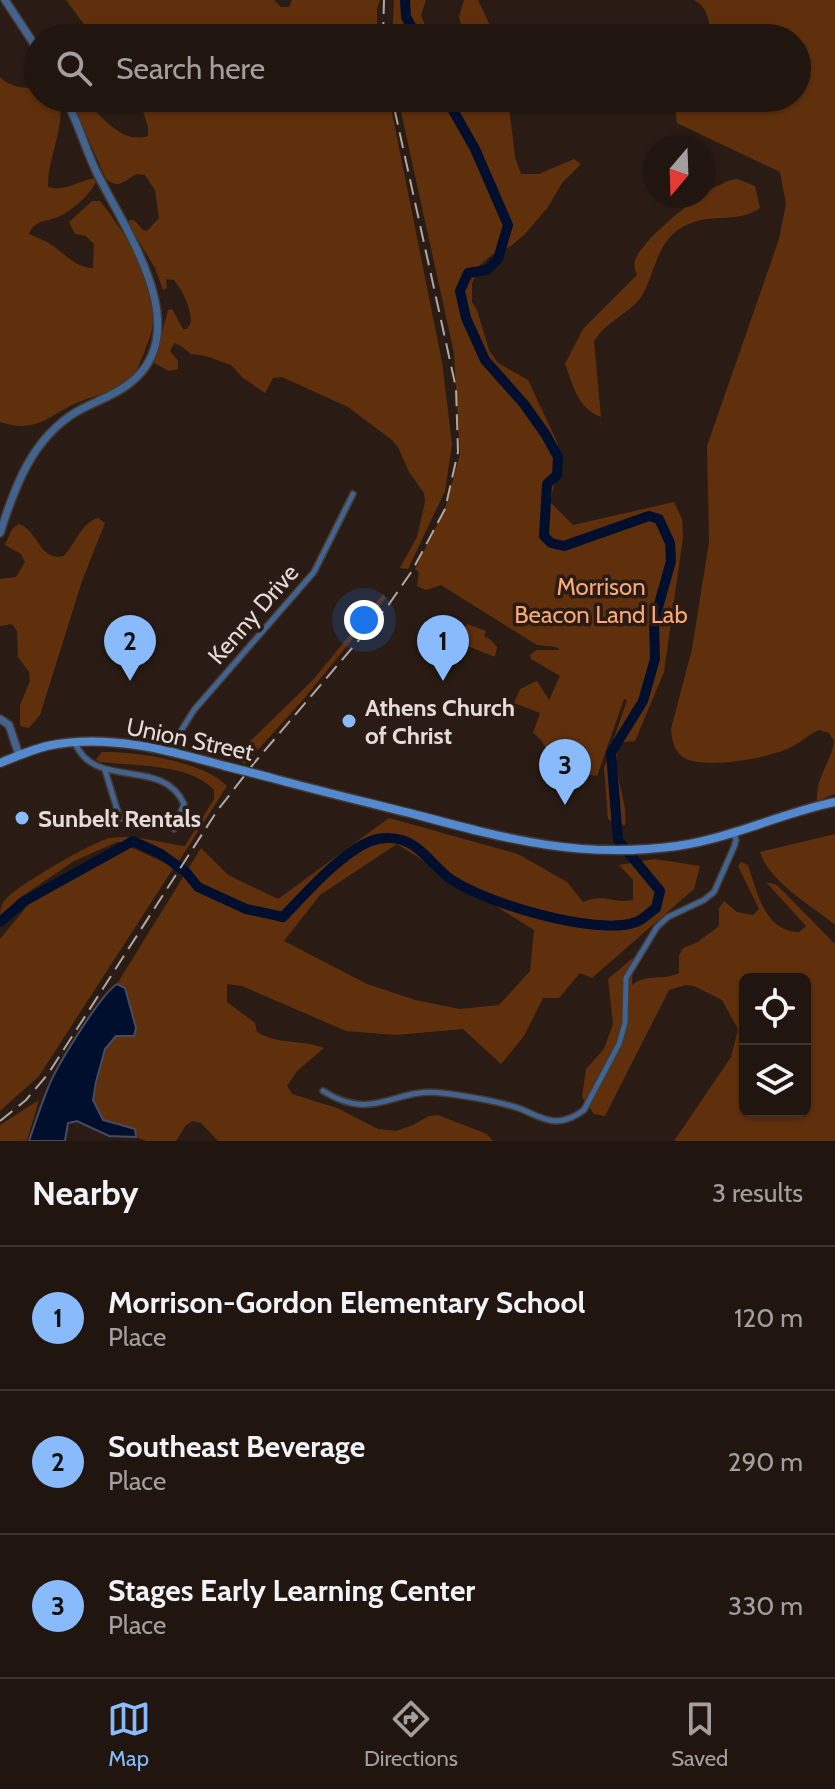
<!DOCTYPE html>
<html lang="en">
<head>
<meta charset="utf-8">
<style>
  :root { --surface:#20150f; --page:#2d221d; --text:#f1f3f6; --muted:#a29f9e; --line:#3d342f; --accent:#88bafc }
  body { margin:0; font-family:Cabin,sans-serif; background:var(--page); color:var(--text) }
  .controls { position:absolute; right:24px; bottom:24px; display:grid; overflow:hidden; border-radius:12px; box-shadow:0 2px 6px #0004 }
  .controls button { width:72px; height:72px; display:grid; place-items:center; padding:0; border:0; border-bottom:2px solid var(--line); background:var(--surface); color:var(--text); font:40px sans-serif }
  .compass { position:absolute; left:643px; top:136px; width:72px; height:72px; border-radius:50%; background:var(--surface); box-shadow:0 2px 6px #0004; rotate:199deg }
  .you { position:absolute; left:364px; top:620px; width:28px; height:28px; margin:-20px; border:6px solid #fff; border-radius:50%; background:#1a73e8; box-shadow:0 0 0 12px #1a73e833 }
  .badge { display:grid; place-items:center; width:52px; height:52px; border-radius:50%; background:var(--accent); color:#111; font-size:26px; font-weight:700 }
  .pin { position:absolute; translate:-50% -66px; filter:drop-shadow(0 2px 4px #0008) }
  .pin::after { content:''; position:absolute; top:42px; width:28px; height:24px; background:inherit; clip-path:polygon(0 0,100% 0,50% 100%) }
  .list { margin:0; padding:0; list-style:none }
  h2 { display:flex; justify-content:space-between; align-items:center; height:104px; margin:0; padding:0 32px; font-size:34px }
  h2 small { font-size:26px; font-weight:400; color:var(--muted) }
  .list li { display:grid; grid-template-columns:52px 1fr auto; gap:24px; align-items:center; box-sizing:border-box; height:144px; padding:0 32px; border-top:2px solid var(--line) }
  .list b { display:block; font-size:30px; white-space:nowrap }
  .list p { margin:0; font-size:26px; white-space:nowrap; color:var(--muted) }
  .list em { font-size:26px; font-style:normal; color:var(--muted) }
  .icon { flex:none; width:44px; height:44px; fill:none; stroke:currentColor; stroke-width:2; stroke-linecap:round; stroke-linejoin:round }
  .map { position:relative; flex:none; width:835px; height:1141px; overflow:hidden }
  .search { position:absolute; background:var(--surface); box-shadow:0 2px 6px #0004; left:24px; right:24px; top:24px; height:88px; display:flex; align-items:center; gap:20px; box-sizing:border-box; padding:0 28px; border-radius:44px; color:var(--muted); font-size:30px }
  .sheet { height:536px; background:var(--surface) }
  nav { display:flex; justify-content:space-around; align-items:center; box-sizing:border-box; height:112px; border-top:2px solid var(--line); background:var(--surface); font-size:22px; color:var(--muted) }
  nav a { display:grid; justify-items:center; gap:4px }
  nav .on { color:var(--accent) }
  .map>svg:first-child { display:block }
  .green { fill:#60300c; fill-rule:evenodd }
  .water { fill:#000f2e; stroke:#454c61; stroke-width:2 }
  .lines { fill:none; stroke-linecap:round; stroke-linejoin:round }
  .river { stroke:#000f2e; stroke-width:10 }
  .minor-casing { stroke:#44372f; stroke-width:8 }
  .tertiary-casing { stroke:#44372f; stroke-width:10 }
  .secondary-casing { stroke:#44372f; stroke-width:11 }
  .minor { stroke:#42638e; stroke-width:5 }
  .tertiary { stroke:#42638e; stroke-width:7 }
  .secondary { stroke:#5389cf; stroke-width:8 }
  .rail { stroke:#b2a7a1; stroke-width:2; stroke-dasharray:16 8; stroke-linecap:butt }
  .secondary-bridge-casing { stroke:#44372f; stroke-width:11; stroke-linecap:butt }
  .secondary-bridge { stroke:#5389cf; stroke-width:8 }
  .poi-dot { fill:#88bafc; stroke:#2a1c14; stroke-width:3 }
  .labels { text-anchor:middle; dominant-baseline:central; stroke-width:7; stroke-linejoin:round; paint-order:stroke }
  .park-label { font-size:24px; fill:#faa975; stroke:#2a1c14 }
  .street-label { font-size:24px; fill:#e6dcd7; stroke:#2a1c14 }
  .poi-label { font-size:24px; font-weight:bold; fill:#e6dcd7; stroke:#2a1c14; text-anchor:start }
</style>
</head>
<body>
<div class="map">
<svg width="835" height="1141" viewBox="0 0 835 1141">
  <rect width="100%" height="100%" fill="#2a1c14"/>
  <g class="green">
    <path d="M66 0H274L281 7H289L292 0H380L377 9V38H94Z"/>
    <path d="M394 0H426L421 15 430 38H392Z"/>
    <path d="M464 0H478L496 38H465L459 17Z"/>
    <path d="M694 0H835V794L817 801C816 775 831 764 834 741L829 733 819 730C809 734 803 741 793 746 772 758 712 768 689 760 675 755 672 742 671 729L692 649 709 542 707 446 779 239 786 204 780 172 677 123 674 101 675 98H797V38H709C710 22 709 8 694 0Z"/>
    <path d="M0 77C10 87 25 90 38 86V98H59C66 128 47 158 48 187 66 192 77 181 95 178L96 182C90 194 74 209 62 215 50 222 34 219 29 234 35 237 42 239 47 242 62 250 74 268 93 268L94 244 86 236 75 234 69 222 92 201H100C125 232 152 276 153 317 154 329 148 342 144 353 140 362 137 373 129 379 115 392 96 395 79 402 47 416 37 434 0 422Z"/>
    <path d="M70 98H83C100 114 121 145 148 136V127L139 98H389L442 362 452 444 445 491 408 569 400 568 417 537 425 502 424 493 409 472 398 447 392 440 348 407 282 377 273 378 265 393 243 378 231 365 206 356 191 354 181 346 174 343 170 351 178 361V369L169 371 154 363 168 310 172 309 183 329H187L191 322C190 306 184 293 174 280L166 279 167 288 163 290 155 268 129 225V220H134L143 230 147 231 159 218 155 190 145 175 137 174C124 180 120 190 106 179Z"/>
    <path d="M398 98H508L515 157 521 174H539L574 159 581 164 562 183 548 207 525 234 511 246 493 254 479 266 472 284V302L477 310 489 350 498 363 528 380 558 444 556 451 561 457 550 502 573 525 674 502 682 519 683 537 664 672 635 741 624 742C604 760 630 799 625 825L616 824 608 819 604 768 627 700 624 699 597 776 552 769C551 756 544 740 533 733L540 713 514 703 520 689 537 681 549 700 560 676 531 659 530 655 536 650H560L556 647 537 645 441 585 426 590 417 586 419 572 415 569 445 509 460 454 454 353Z"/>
    <path d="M737 179 755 186 760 208C736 224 714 213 689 224 657 237 657 268 643 294 634 311 607 320 594 341L601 417C578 409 573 385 565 364L583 329 637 275C635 269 633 264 636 258 648 234 712 181 737 179Z"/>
    <path d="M98 518 105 523 82 581 40 715 29 728 20 726V705L30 681 29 672 18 657 17 631 12 624 0 626V579L16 577 25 562 21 554 5 545 12 529 19 524C39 531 39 562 64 556 76 543 81 523 98 518Z"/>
    <path d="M383 594 386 598 302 701 245 764 238 760 239 752 313 680Z"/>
    <path d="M467 624 486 631 484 636 491 640 497 647 495 657 442 636 449 627 455 625 465 628Z"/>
    <path d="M102 752C136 751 202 761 227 786L179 861 138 844 117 842 74 861 18 899 0 920C0 911 0 905 7 898 20 884 92 842 110 838 135 834 160 843 185 846L214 799V790C190 763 132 766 99 762L96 759Z"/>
    <path d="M389 818 518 854 567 882 583 902C607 893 611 904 633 900V880L619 865 655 859 700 866 694 889 592 978 580 973 559 998H543L524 1036 501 1064 463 1029 396 1035 346 1031 242 986 227 984V1002L255 1023 257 1032C278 1045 301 1039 324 1048L297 1071 287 1086 292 1094 337 1108 378 1129 396 1131 413 1125 429 1116 438 1115 487 1134 493 1141H218L201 1123 193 1121 186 1125 176 1141H146L136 1137 135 1129 103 1120 93 1100 105 1049 116 1036 136 1028 125 989 117 984 201 848 228 875 278 899ZM397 844 534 930 530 971 499 1005 460 1009 415 1000 367 984 284 941 320 895Z"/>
    <path d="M835 834V925C812 906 768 881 760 852Z"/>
    <path d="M126 845 174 867 39 1076 0 1111V939L33 899Z"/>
    <path d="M741 862 748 865C757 892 765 932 799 932L806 926 766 882 777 885 835 944V1141H674L731 1057 738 1029 722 1000 694 986 686 985 669 990 605 1116 594 1114 582 1097 586 1069 604 1049 613 1024 608 979 633 958 632 985C647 973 663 981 679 973V956L683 948 698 942 719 926V908L724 901 737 912 753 915 759 909 738 866ZM745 979H805V1111H745Z"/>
    <path d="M39 1100 27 1141H0V1125Z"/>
  </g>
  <path class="water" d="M117 984 125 988 136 1028 134 1036H116L105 1049 96 1082 93 1100 103 1120 135 1129 136 1137 109 1136 77 1121 68 1123 65 1141H29C35 1123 41 1105 48 1088 56 1067 100 995 117 984Z"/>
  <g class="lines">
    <g class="river">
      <path d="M405 0 406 17 418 38"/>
      <path d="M0 922 23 902 133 841 161 854 186 872 198 887 246 909 283 917C305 894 342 852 371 841 381 837 397 837 407 842 423 849 435 867 449 878 482 902 597 937 636 922 643 920 650 912 656 908L660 891 618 840 611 753 643 701 655 659 654 622 671 561 670 543 659 519 649 516 564 546 551 543 544 536 547 484 557 475 558 457 546 435 524 404 485 360 466 318 460 291 468 273 487 270 498 259 508 225 475 149 446 98"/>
    </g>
    <g class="minor-casing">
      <g id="minor">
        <path d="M75 743C95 791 163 756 184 804L174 829"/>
        <path d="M173 752 179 734 194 710 314 572 353 494"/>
        <path d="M105 770 120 819"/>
        <path d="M323 1091C374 1123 393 1087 442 1093 466 1096 492 1100 515 1107 529 1111 542 1121 556 1121 567 1121 576 1116 584 1110L619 1044 625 1023 626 978 657 927 668 917 704 900 714 892 734 847 736 840 734 833"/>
      </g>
    </g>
    <g class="tertiary-casing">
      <g id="tertiary">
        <path d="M5 0 38 50"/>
        <path d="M0 533C15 486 32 439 76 412 93 402 114 396 130 383 198 330 123 227 96 171 85 148 78 122 65 98"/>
        <path d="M0 719 9 725 19 755"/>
      </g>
    </g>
    <g class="secondary-casing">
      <g id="secondary">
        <path d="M0 763C15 757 31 750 47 746 106 733 168 750 225 766"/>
        <path d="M268 777C319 791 370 803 421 816 510 840 583 859 677 846 732 838 782 813 835 802"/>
      </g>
    </g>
    <use href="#minor" class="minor"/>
    <use href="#tertiary" class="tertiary"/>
    <use href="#secondary" class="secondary"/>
    <g class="rail">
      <path d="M383 38 384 0"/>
      <path d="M0 1121 26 1100 48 1074 217 811 255 762 387 607 412 571 445 509 458 452 456 388 392 98"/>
    </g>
    <g class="secondary-bridge-casing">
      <path id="secondary-bridge" d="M225 766 268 777"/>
    </g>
    <use href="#secondary-bridge" class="secondary-bridge"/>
  </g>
  <g class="poi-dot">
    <circle cx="349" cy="721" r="8"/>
    <circle cx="22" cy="818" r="8"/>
  </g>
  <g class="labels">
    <g class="park-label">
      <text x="601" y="586">Morrison<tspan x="601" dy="28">Beacon Land Lab</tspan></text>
    </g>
    <g class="street-label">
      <text transform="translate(253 614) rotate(-49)">Kenny Drive</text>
      <text transform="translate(190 739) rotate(12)">Union Street</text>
    </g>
    <g class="poi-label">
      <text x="365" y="707">Athens Church<tspan x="365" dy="28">of Christ</tspan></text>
      <text x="38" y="818">Sunbelt Rentals</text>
    </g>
  </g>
</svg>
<div class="controls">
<button><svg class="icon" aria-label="locate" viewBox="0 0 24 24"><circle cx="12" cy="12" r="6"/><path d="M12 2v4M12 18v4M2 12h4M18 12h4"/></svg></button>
<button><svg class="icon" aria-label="layers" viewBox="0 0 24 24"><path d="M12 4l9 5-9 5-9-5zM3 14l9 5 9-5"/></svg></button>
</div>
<svg class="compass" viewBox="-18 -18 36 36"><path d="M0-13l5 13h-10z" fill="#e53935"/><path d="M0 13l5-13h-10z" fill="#a29f9e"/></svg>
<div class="you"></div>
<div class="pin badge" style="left:443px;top:681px">1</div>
<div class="pin badge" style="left:130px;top:681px">2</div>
<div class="pin badge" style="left:565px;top:805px">3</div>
<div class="search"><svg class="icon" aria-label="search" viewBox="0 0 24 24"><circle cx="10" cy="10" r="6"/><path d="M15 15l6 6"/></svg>Search here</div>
</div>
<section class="sheet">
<h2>Nearby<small>3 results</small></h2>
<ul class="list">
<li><span class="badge">1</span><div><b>Morrison-Gordon Elementary School</b><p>Place</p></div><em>120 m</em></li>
<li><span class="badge">2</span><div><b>Southeast Beverage</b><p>Place</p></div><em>290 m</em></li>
<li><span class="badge">3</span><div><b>Stages Early Learning Center</b><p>Place</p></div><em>330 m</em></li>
</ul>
</section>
<nav>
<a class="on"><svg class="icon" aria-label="map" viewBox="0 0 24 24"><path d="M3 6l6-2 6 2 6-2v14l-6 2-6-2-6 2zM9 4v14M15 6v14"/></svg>Map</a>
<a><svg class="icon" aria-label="directions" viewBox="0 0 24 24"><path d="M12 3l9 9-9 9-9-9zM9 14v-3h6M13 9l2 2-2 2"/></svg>Directions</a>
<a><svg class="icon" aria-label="saved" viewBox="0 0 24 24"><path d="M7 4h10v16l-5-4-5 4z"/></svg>Saved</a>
</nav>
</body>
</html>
